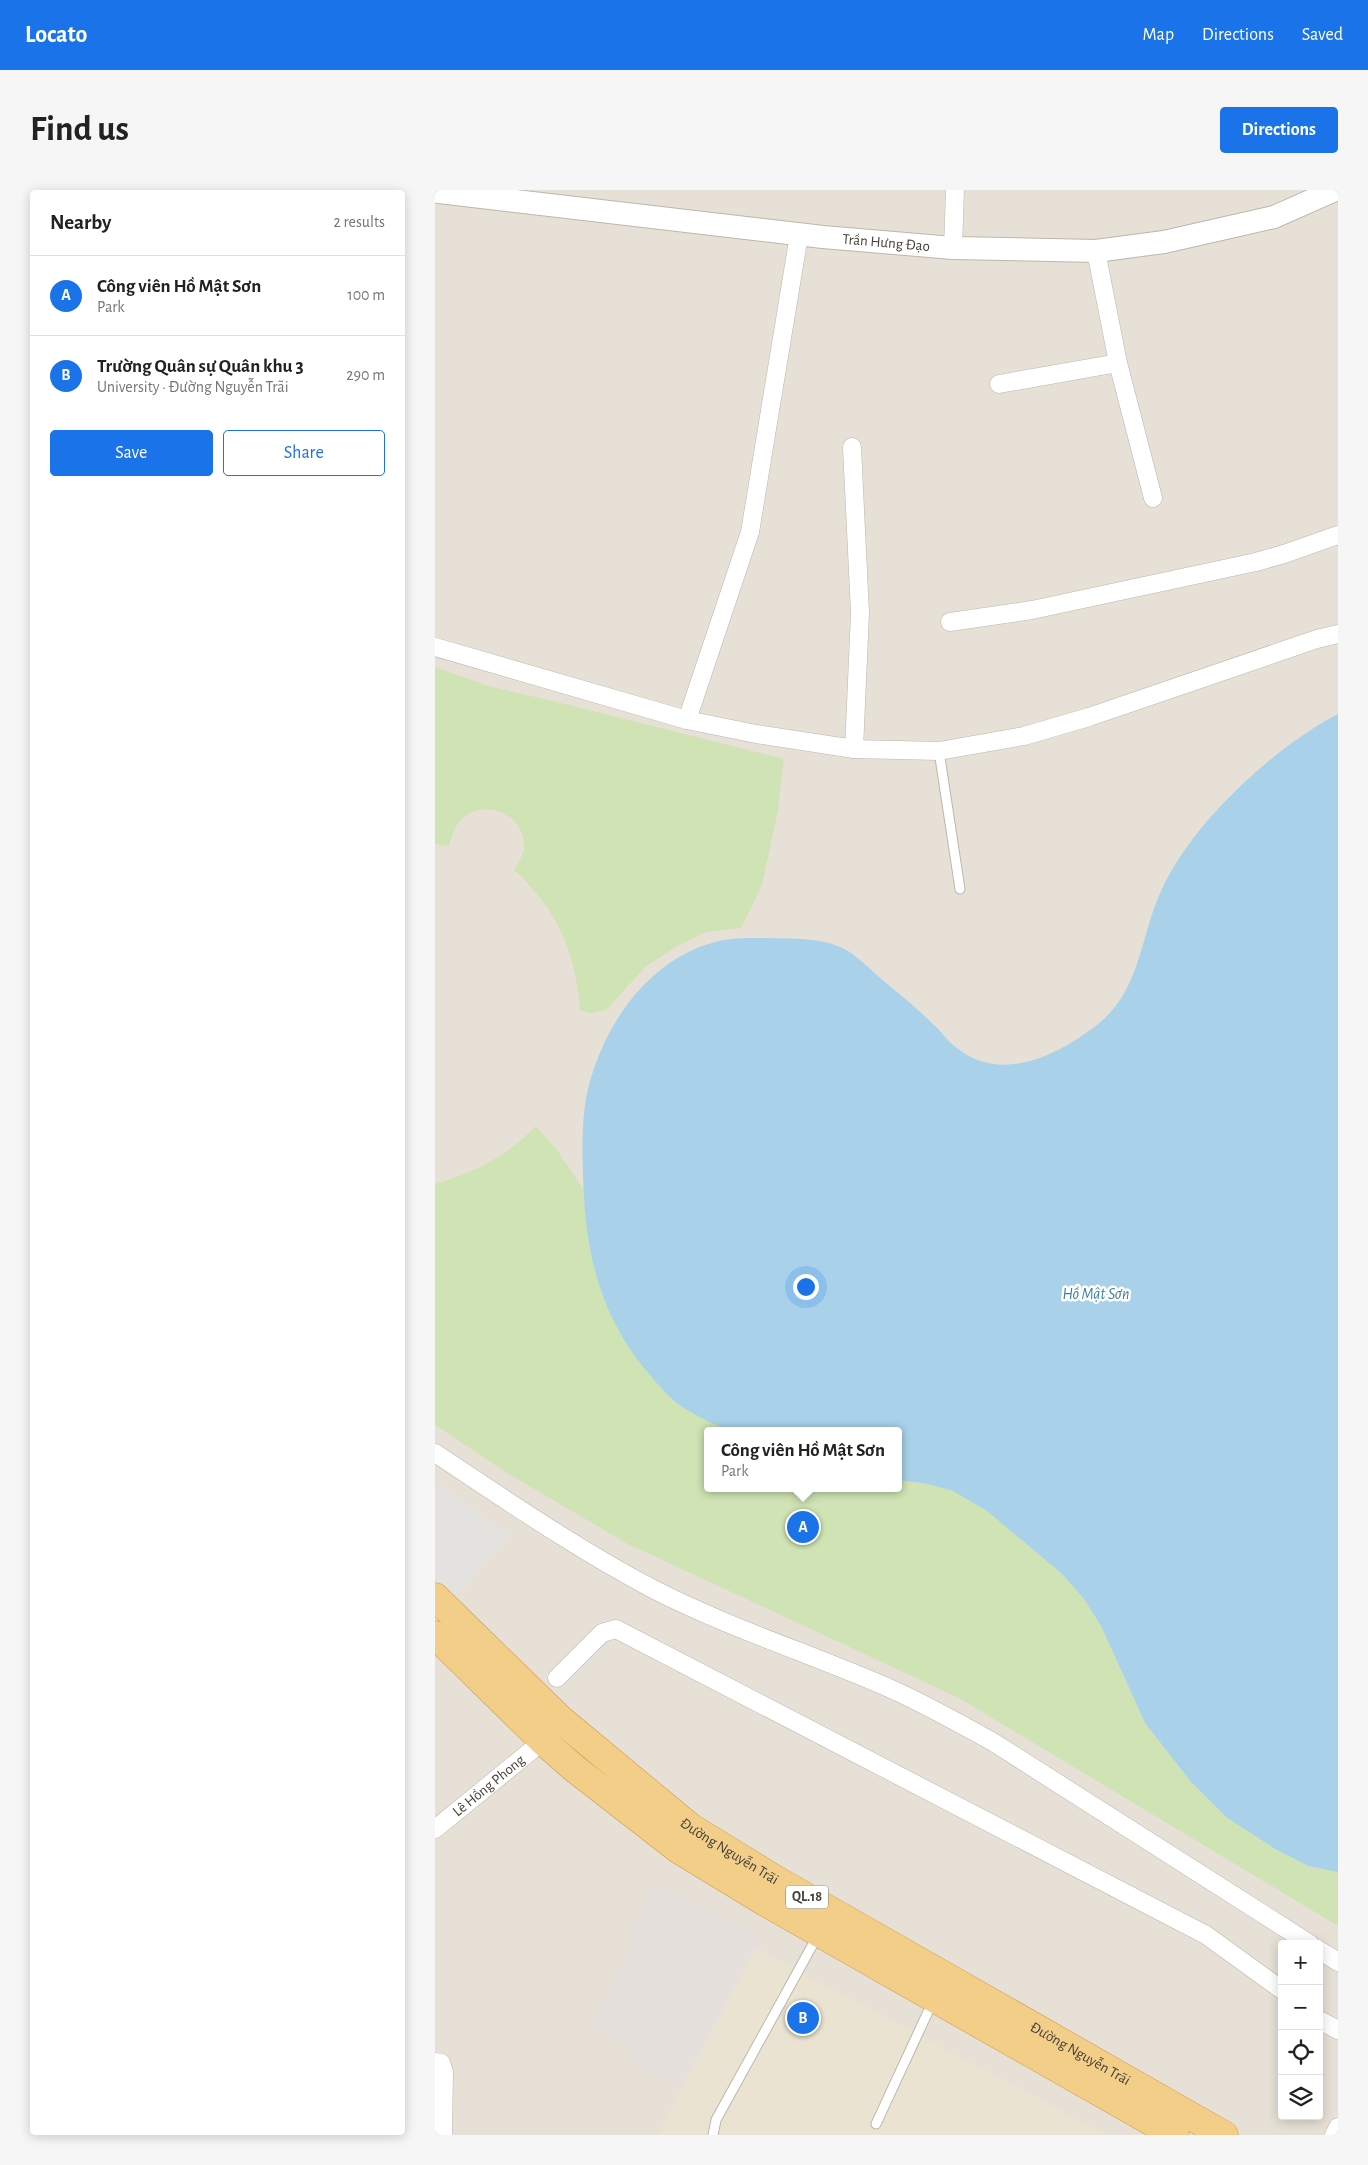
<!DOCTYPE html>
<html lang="en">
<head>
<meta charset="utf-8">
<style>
  :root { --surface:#fff; --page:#f6f6f6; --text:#222; --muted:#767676; --line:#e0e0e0; --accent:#1a73e8 }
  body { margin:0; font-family:"Alegreya Sans",sans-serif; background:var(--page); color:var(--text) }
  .controls { position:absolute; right:15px; bottom:15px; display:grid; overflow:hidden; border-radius:5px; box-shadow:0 2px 12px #0003 }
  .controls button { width:45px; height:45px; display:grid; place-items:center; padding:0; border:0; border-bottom:1px solid var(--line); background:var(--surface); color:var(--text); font:25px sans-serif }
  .you { position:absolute; left:370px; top:1096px; width:18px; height:18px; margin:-12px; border:4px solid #fff; border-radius:50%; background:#1a73e8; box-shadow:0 0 0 8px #1a73e833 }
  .badge { display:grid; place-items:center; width:32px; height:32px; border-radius:50%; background:var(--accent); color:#fff; font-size:16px; font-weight:700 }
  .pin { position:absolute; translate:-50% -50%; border:2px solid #fff; box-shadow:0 1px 5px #0006 }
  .popup { position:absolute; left:269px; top:1237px; width:198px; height:65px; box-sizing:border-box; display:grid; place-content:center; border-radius:5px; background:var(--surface); filter:drop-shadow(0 1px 4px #0005); font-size:16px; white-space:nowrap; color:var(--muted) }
  .popup b { font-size:19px; color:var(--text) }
  .popup::after { content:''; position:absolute; left:50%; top:100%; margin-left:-10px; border:10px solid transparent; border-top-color:var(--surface) }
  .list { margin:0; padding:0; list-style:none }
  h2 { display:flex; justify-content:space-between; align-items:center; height:65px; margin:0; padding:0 20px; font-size:21px }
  h2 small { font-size:16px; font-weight:400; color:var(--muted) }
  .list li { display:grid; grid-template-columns:32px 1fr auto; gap:15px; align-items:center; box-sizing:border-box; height:80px; padding:0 20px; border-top:1px solid var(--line) }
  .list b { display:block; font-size:19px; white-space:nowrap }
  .list p { margin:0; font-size:16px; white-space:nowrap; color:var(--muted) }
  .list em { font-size:16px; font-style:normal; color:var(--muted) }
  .actions { display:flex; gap:10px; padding:15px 20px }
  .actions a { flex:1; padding:11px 0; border:1px solid var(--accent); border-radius:5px; text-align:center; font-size:18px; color:var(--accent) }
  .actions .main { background:var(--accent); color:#fff }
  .icon { flex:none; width:28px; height:28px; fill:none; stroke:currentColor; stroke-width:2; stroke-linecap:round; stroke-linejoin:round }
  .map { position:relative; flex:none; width:903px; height:1945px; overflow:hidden; border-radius:5px }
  header { display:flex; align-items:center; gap:30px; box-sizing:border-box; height:70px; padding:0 25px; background:var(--accent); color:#fff }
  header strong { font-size:24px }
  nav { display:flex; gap:28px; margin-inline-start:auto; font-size:18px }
  .intro { display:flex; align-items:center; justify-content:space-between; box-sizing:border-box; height:120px; padding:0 30px }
  h1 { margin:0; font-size:35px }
  .button { padding:12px 22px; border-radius:5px; background:var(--accent); color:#fff; font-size:18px; font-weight:700 }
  main { display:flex; gap:30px; padding:0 30px }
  aside { flex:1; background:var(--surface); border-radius:5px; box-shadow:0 2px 12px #0003 }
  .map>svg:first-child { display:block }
  .residential { fill:#e6e0d6; fill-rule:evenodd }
  .industrial { fill:#e5e0dc }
  .education { fill:#eae3d2 }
  .green { fill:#cfe3b4 }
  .parking { fill:#e4e2df }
  .water { fill:#a9d2ea }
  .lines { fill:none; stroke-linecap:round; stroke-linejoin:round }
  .service-casing { stroke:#bdb6ab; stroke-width:11 }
  .minor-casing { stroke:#bdb6ab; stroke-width:19 }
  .tertiary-casing { stroke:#bdb6ab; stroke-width:24 }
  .trunk-casing { stroke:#d09744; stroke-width:29 }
  .service { stroke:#fff; stroke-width:9 }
  .minor { stroke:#fff; stroke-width:18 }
  .tertiary { stroke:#fff; stroke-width:22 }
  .trunk { stroke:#f3ce88; stroke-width:28 }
  .labels { text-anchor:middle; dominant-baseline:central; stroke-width:5; stroke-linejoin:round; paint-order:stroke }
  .shield { fill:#fff; stroke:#7d7973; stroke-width:1 }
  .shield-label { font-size:14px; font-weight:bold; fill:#453f37 }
  .street-label { font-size:15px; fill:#453f37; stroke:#fff }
  .water-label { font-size:16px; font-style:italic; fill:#397da7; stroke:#fff }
</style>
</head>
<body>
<header>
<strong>Locato</strong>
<nav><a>Map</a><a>Directions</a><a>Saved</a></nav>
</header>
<div class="intro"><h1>Find us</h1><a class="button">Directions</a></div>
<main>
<aside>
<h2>Nearby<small>2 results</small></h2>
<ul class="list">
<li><span class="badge">A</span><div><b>Công viên Hồ Mật Sơn</b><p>Park</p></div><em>100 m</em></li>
<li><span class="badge">B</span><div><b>Trường Quân sự Quân khu 3</b><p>University · Đường Nguyễn Trãi</p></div><em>290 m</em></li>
</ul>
<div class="actions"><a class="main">Save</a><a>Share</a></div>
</aside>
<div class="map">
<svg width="903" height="1945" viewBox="0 0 903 1945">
  <rect width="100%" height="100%" fill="#f2efe7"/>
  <path class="residential" d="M0 0H903V1945H0ZM273 1241H463V1298H273ZM847 1754H884V1926H847Z"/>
  <path class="industrial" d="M219 1692 325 1750 248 1898 194 1871 199 1859 150 1837 172 1807Z"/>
  <path class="education" d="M320 1758 672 1945H223Z"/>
  <g class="green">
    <path d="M0 477 53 496 122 512 349 569 343 620 327 695 306 738 271 742 239 758 210 777 171 820 154 823 145 820C141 762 122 719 79 680 82 674 88 666 89 659 92 622 42 604 22 635 18 641 15 649 14 656L0 654Z"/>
    <path d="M101 936 122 960 148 999 153 1048 226 1198 248 1217 296 1241H273V1298H463V1290L493 1294 518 1301 552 1321 627 1384 649 1409 666 1436 710 1533 756 1592 791 1627 840 1659 873 1676 903 1682V1736L524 1508 191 1353 77 1286 0 1235V994C39 983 72 966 101 936Z"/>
  </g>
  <path class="parking" d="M0 1291 74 1345 18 1410 0 1392Z"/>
  <path class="water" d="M903 524V1682L873 1676 840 1659 791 1627 756 1592 710 1533 666 1436 649 1409 627 1384 552 1321 518 1301 493 1294 463 1290V1241C422 1241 382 1241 341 1241 326 1241 307 1244 293 1239 279 1235 262 1226 249 1218 233 1208 221 1192 209 1178 162 1120 149 1054 148 981 147 957 147 932 151 908 164 845 203 783 262 758 289 747 306 748 334 748 359 749 390 747 413 761 424 768 434 778 444 787 463 803 482 818 499 835 507 842 513 852 522 858 564 892 617 868 655 840 707 805 703 750 727 699 758 632 838 558 903 524Z"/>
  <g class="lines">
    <g class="service-casing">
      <g id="service">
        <path d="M504 561 525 699"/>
        <path d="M441 1934 498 1811"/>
        <path d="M278 1945 281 1930 383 1745"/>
      </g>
    </g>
    <g class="minor-casing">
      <g id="minor">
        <path d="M518 58 520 0"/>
        <path d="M661 61 683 173 718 308"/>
        <path d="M564 194 683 173"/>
        <path d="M417 257 425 423 419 559"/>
        <path d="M515 432 597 420 821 372 849 364 903 345"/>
        <path d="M0 457 252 530 321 544 419 559 504 561 589 546 654 527 882 449 903 444"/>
        <path d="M252 530 315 342 364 45"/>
        <path d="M0 1263C71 1310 142 1359 218 1399 294 1438 376 1464 454 1498 490 1514 524 1533 558 1552L875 1754"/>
        <path d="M122 1488 167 1443 181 1439 771 1745 847 1800"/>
        <path id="s1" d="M0 1639 108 1551 114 1543"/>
        <path d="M884 1760 903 1772"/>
        <path d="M884 1830 903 1840"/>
        <path d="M0 1872 6 1873 9 1882 8 1945"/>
        <path d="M899 1945 903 1937"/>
      </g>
    </g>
    <g class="tertiary-casing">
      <g id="tertiary">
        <path id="s2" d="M4 2 388 47 518 58 661 61 729 52 839 27 900 0"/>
      </g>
    </g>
    <g class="trunk-casing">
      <g id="trunk">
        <path id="s3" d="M0 1407 125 1529 255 1637 343 1691 789 1945"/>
        <path d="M0 1445 108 1551 140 1579 243 1659 330 1712 740 1945"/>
      </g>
    </g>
    <use href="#service" class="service"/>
    <use href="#minor" class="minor"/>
    <use href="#tertiary" class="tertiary"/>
    <use href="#trunk" class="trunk"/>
  </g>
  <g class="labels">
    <rect class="shield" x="351" y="1695.5" width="42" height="23" rx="4"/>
    <g class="shield-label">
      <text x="372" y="1707">QL.18</text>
    </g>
    <g class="street-label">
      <text stroke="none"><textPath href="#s2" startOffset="450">Trần Hưng Đạo</textPath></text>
      <text stroke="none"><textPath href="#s1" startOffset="69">Lê Hồng Phong</textPath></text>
      <text stroke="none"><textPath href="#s3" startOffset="390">Đường Nguyễn Trãi</textPath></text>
      <text stroke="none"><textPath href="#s3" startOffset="795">Đường Nguyễn Trãi</textPath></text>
    </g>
    <g class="water-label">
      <text x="661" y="1104">Hồ Mật Sơn</text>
    </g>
  </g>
</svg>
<div class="controls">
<button>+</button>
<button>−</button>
<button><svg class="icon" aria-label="locate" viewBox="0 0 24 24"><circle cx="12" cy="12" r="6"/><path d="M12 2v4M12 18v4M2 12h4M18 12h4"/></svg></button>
<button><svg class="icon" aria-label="layers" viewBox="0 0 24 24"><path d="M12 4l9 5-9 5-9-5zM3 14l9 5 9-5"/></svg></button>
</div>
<div class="you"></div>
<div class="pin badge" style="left:368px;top:1337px">A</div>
<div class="popup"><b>Công viên Hồ Mật Sơn</b>Park</div>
<div class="pin badge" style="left:368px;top:1828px">B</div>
</div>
</main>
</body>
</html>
